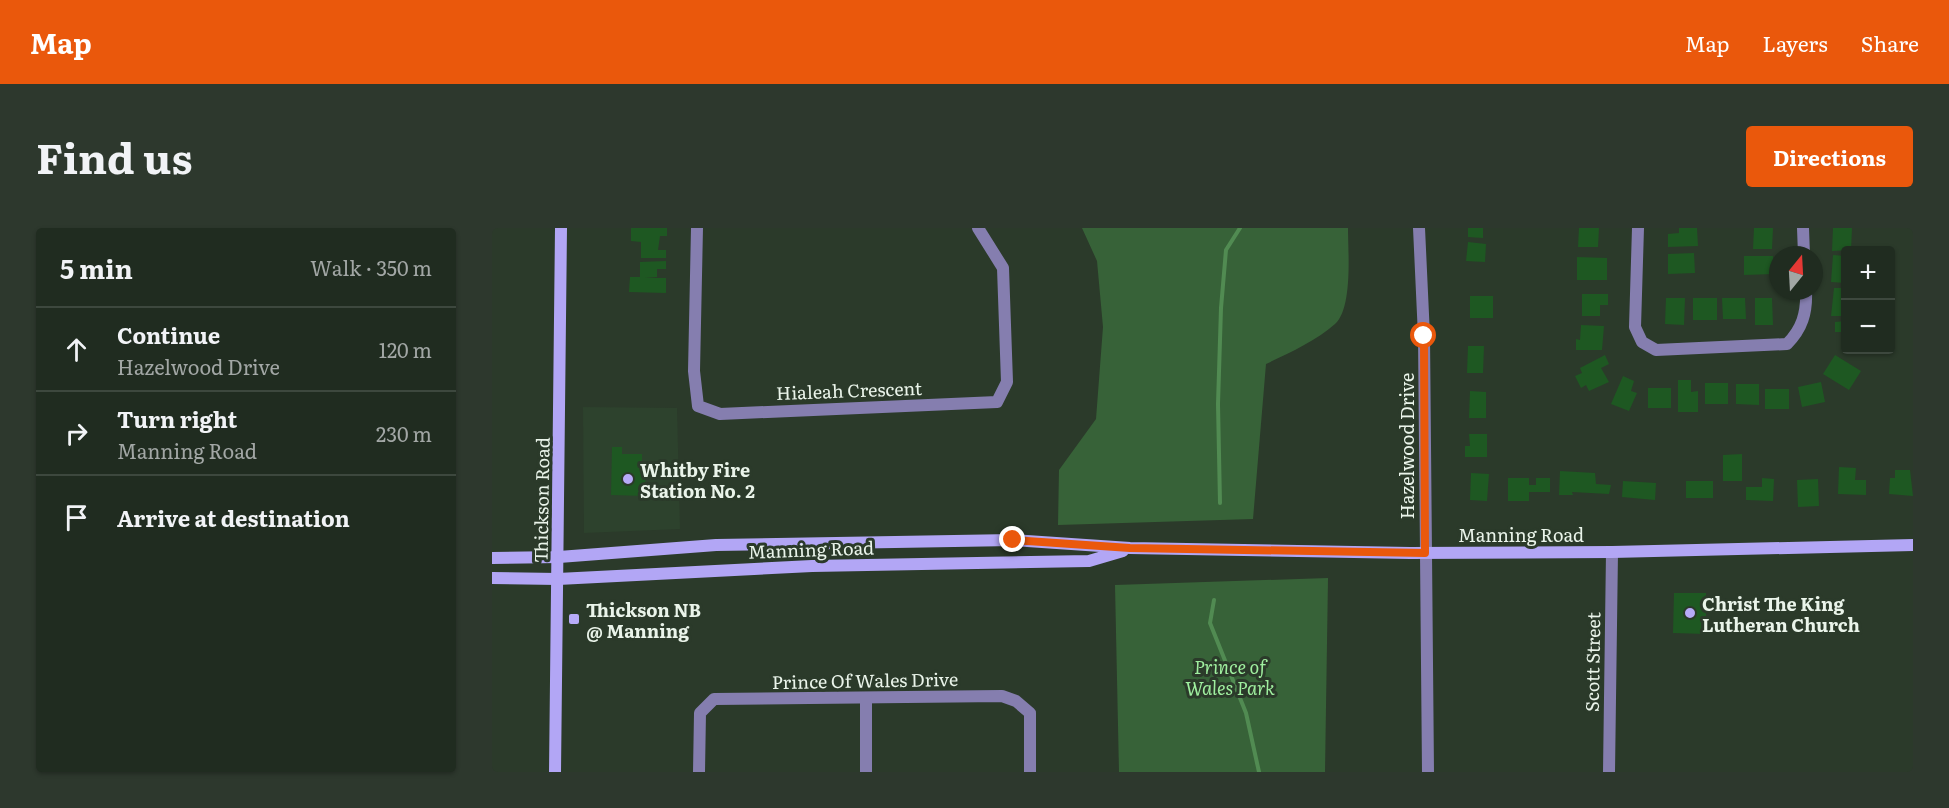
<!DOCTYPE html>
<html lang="en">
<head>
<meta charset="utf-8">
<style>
  :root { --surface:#202c20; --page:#2d382d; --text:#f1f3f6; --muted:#a2a7a5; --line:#3d483e; --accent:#ea580c }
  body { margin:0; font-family:Literata,serif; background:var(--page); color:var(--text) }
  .controls { position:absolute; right:18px; top:18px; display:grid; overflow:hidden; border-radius:6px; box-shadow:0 2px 4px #0004 }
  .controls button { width:54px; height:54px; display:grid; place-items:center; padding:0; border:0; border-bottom:2px solid var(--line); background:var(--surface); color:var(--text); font:30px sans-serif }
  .compass { position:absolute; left:1277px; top:18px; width:54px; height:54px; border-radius:50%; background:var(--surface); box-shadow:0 2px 4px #0004; rotate:18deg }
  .stop { position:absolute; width:18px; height:18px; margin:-14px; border:4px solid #ea580c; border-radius:50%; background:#fff }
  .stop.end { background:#ea580c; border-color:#fff; box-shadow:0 2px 6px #0008 }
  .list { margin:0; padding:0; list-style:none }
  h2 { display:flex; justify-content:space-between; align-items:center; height:78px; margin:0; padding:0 24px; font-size:26px }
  h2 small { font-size:20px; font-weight:400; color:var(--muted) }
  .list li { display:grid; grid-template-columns:39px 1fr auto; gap:18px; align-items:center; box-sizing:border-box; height:84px; padding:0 24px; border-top:2px solid var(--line) }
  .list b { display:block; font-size:22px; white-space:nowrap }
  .list p { margin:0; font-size:20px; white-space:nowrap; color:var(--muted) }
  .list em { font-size:20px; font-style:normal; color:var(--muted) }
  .icon { flex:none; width:33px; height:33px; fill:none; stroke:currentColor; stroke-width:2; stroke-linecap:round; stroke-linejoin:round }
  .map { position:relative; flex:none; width:1421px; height:544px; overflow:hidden; border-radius:6px }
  header { display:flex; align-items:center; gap:36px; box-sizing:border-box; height:84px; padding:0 30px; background:var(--accent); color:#fff }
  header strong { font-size:28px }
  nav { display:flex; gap:33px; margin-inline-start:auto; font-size:21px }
  .intro { display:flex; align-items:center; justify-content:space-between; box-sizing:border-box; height:144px; padding:0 36px }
  h1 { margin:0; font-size:42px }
  .button { padding:15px 27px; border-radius:6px; background:var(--accent); color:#fff; font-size:21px; font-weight:700 }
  main { display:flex; gap:36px; padding:0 36px }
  aside { flex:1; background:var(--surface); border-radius:6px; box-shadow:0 2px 4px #0004 }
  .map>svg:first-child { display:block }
  .built { fill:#2d422d }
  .green { fill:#376238 }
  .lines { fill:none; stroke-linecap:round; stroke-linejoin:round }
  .stream { stroke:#518b52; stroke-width:4 }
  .building { fill:#1e5822 }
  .street { stroke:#857eaf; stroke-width:12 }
  .secondary { stroke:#b2a6f5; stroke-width:12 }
  .route { stroke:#ea580c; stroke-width:8 }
  .poi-dot { fill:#b7abf8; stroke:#2b3a2a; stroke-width:2 }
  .labels { text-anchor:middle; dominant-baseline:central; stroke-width:6; stroke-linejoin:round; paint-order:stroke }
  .street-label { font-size:18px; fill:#eaf4ea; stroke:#2b3a2a }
  .poi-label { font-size:18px; font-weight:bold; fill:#eaf4ea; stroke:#2b3a2a; text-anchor:start }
  .park-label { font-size:18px; font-style:italic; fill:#9fef9f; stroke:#2b3a2a }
</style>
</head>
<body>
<header>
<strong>Map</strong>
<nav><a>Map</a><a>Layers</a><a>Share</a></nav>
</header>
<div class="intro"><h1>Find us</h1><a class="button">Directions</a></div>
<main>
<aside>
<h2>5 min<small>Walk · 350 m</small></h2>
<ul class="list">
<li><svg class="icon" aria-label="ahead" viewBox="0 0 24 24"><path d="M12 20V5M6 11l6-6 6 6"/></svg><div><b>Continue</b><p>Hazelwood Drive</p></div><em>120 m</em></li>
<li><svg class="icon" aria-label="right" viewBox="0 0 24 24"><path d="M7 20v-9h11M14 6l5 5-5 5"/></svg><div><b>Turn right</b><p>Manning Road</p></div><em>230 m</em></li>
<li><svg class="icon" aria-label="arrive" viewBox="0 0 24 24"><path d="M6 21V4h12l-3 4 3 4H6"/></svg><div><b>Arrive at destination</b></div></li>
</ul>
</aside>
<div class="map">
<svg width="1421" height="544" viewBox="0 0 1421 544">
  <rect width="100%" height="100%" fill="#2b3a2a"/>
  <path class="built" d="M91 179 185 180 188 301 92 305Z"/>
  <g class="green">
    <path d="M590 0H856C856 23 861 80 843 96 824 113 797 125 774 136L761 291 566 297 567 242 604 191 611 99 605 33Z"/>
    <path d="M836 350 833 544H627L623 357Z"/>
  </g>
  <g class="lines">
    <g class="stream">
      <path d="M728 275 726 176 729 80 734 22 748 0"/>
      <path d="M722 372 718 395 754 485 767 544"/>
    </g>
  </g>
  <g class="building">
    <path d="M139 0H175V8H168L166 22H174V30H149V14L139 13Z"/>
    <path d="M976 0H991V10L976 9Z"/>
    <path d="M1087 0H1107L1106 19H1086Z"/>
    <path d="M1187 0H1205L1206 18 1176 19V6L1187 5Z"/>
    <path d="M1262 0H1281L1280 21H1261Z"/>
    <path d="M1341 0H1360L1359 22 1340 23Z"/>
    <path d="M976 14 994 16 993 34 974 33Z"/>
    <path d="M1202 25 1203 45 1176 46V26Z"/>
    <path d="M1341 27 1354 28V55L1339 54Z"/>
    <path d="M1252 28H1281L1282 46 1252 47Z"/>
    <path d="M1085 29 1115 30V52H1085Z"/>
    <path d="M174 33V41H165V49L153 50H174V65L137 64 138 49H148V34Z"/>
    <path d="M1342 60H1354V88H1339Z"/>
    <path d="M1090 66H1116V77H1108V88H1090Z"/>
    <rect x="978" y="68" width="23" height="22"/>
    <path d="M1174 70H1193L1192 97 1173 96Z"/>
    <rect x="1201" y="70" width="24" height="22"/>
    <path d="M1230 70H1253L1254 91H1231Z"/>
    <path d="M1263 70H1280L1281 97H1263Z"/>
    <path d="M1354 93V104H1343V94Z"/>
    <path d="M1089 97 1112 98 1110 122H1084V111L1088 112Z"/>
    <path d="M976 118H992L991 145H975Z"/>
    <path d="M1113 127 1117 136 1109 140 1117 154 1097 163 1094 157 1089 160 1083 148 1090 145 1088 140Z"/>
    <path d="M1343 127 1369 143 1357 162 1331 146Z"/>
    <path d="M1131 148 1142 153 1139 163 1145 165 1137 183 1119 176Z"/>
    <path d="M1186 152H1199V164L1206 163V184H1186Z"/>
    <path d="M1329 154 1333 174 1310 179 1306 159Z"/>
    <rect x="1213" y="155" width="23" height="21"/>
    <path d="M1244 156H1267V177L1244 176Z"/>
    <rect x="1156" y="160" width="23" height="20"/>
    <rect x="1273" y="161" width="24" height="20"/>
    <path d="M978 163 994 164V190H977Z"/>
    <path d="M977 206H995V229H973V218H978Z"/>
    <path d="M120 219H130V226H150V236H154L153 268 119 267Z"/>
    <path d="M1250 226V253H1231V227Z"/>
    <path d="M1347 239 1364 240 1363 252H1374V267L1346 266Z"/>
    <path d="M1403 242H1418L1421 268 1397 266 1398 250H1403Z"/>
    <path d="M1068 243 1103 245 1104 256 1119 257 1117 266 1080 264 1081 267H1067Z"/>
    <path d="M979 245 997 246 995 273 978 272Z"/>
    <path d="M1016 250H1037V257H1044V250H1058V264H1037V273H1016Z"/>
    <path d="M1270 250 1282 251 1281 273 1254 272V259H1270Z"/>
    <path d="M1326 251 1327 278 1306 279 1305 252Z"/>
    <path d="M1131 253 1164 255 1163 272 1130 269Z"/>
    <rect x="1194" y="253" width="27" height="17"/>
    <path d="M1182 365H1214V406L1181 405Z"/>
  </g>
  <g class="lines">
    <g class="street">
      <path d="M205 0 202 143 206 178 228 186 505 174 515 154 511 40 486 0"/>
      <path d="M927 0 932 108 936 544"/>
      <path d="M1146 0 1143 99 1150 114 1164 122 1295 116C1310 101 1315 85 1314 63"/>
      <path d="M1311 0 1312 27"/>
      <path d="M207 544 208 485 222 471 510 468 524 473 538 485V544"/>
      <path d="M374 544V470"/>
      <path d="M1117 544 1120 324"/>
    </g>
    <g class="secondary">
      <path d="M0 330 67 329 224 317 521 312 638 320 918 325 1120 324 1421 317"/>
      <path d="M0 350 66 351 320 338 597 333 631 323"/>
      <path d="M63 544 69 0"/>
    </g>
  </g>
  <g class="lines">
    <path class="route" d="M521 312 638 320 933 325 932 108"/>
  </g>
  <g class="poi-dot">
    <circle cx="136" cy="251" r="6"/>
    <circle cx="1198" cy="385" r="6"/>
    <rect x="76" y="385" width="12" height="12" rx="3"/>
  </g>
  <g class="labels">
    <g class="street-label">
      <text transform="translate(357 162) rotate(-2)">Hialeah Crescent</text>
      <text transform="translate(914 218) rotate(-90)">Hazelwood Drive</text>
      <text transform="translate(49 272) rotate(-89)">Thickson Road</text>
      <text x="1029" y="306">Manning Road</text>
      <text transform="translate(319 321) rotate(-2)">Manning Road</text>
      <text transform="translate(1100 434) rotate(-89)">Scott Street</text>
      <text transform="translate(373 452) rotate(-1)">Prince Of Wales Drive</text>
    </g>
    <g class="poi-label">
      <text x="148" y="241">Whitby Fire<tspan x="148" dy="21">Station No. 2</tspan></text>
      <text x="1210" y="375">Christ The King<tspan x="1210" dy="21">Lutheran Church</tspan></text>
      <text x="94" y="381">Thickson NB<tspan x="94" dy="21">@ Manning</tspan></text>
    </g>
    <g class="park-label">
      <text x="738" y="438">Prince of<tspan x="738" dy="21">Wales Park</tspan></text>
    </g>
  </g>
</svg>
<div class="controls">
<button>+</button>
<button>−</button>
</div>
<svg class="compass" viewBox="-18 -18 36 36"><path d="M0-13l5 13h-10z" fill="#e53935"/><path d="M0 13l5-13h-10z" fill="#a2a7a5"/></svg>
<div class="stop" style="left:932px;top:108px"></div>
<div class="stop end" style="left:521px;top:312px"></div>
</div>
</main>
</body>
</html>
